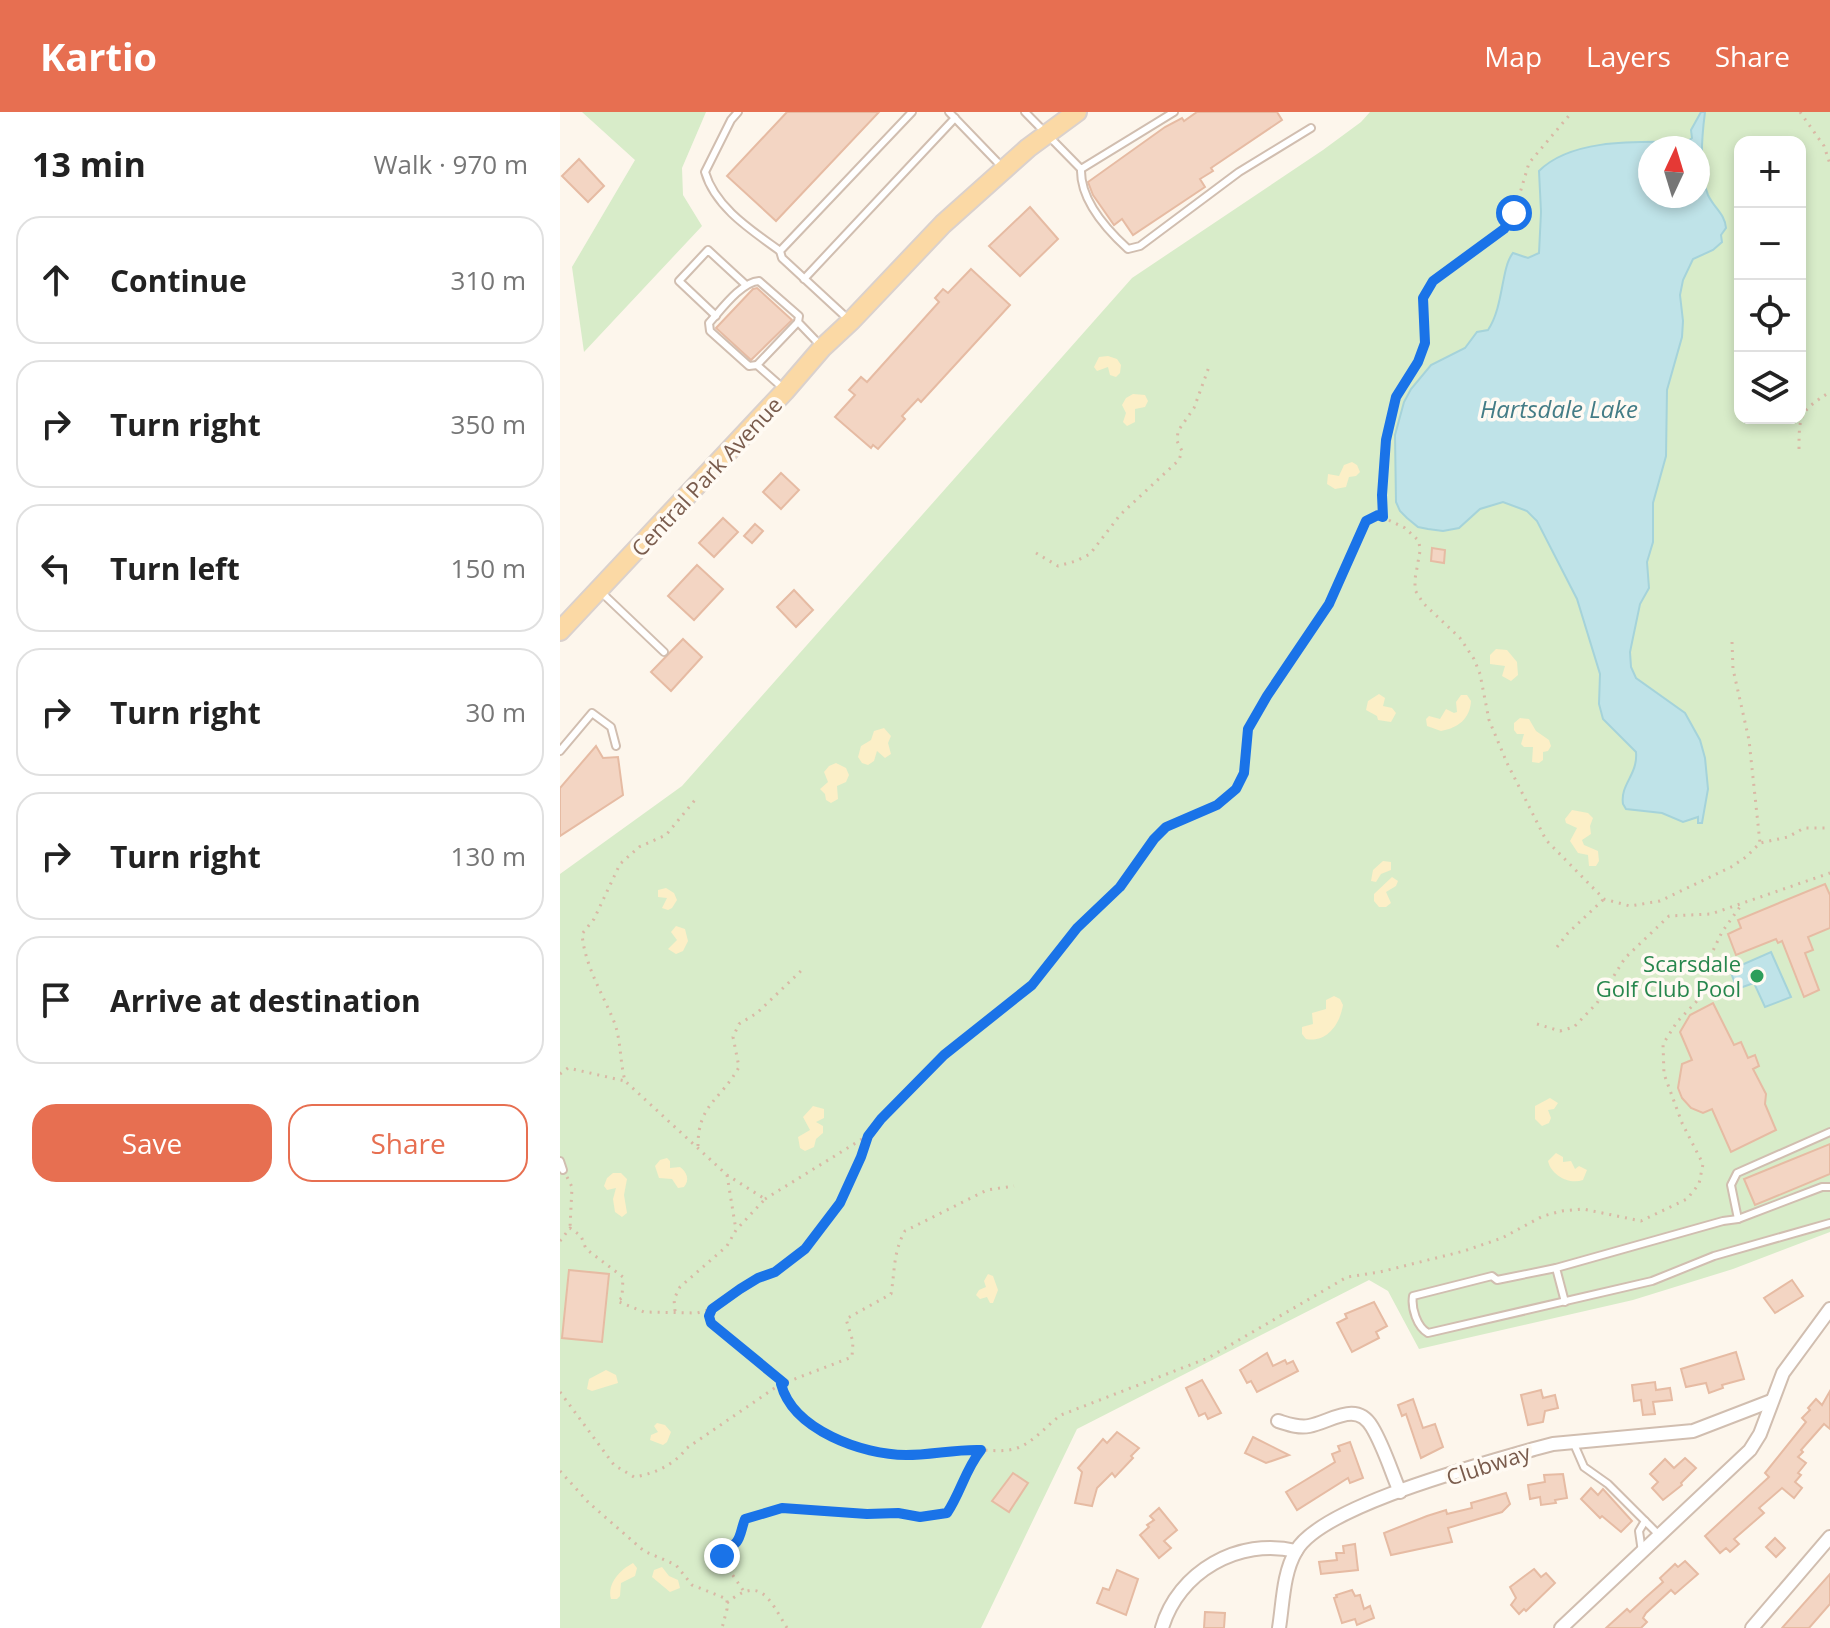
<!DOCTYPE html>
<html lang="en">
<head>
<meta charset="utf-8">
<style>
  :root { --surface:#fff; --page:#f2f2f2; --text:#222; --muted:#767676; --line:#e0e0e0; --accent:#e76f51 }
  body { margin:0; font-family:"Open Sans",sans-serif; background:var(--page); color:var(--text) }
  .controls { position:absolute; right:24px; top:24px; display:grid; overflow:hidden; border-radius:16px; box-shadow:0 4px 12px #0003 }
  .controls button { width:72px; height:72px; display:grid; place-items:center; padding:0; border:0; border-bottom:2px solid var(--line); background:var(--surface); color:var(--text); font:40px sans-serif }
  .compass { position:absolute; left:1078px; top:24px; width:72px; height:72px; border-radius:50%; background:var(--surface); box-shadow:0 4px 12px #0003; rotate:4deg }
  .stop { position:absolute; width:24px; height:24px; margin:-18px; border:6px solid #1a73e8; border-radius:50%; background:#fff }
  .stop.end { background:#1a73e8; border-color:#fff; box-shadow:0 2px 8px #0008 }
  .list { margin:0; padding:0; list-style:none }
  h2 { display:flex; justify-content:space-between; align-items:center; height:104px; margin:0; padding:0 32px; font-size:34px }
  h2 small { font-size:26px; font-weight:400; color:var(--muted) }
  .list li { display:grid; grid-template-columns:52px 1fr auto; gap:24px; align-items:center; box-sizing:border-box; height:128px; margin:0 16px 16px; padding:0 16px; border:2px solid var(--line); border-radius:24px }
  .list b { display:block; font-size:30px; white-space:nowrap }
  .list em { font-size:26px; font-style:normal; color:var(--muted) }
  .actions { display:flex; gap:16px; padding:24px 32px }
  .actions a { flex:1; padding:18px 0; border:2px solid var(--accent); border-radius:24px; text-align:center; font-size:28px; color:var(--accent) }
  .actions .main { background:var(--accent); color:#fff }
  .icon { flex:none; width:44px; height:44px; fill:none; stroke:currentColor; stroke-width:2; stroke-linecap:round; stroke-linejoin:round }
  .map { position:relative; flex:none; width:1270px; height:1516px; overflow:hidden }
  header { display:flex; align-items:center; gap:48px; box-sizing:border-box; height:112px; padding:0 40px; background:var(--accent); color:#fff }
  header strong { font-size:38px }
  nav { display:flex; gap:44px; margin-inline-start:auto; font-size:28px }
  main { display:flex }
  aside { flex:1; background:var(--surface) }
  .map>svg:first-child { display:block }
  .green { fill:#d8ecc9; fill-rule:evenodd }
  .sand { fill:#fcefc7 }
  .water { fill:#bfe3e8; stroke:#a5d3da; stroke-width:2; fill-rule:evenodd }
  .building { fill:#f3d5c3; stroke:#e6bba3; stroke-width:2 }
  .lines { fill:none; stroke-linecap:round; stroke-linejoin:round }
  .service-casing { stroke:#d1beb0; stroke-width:10 }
  .minor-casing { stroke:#d1beb0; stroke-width:16 }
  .primary-casing { stroke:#dad1cd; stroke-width:22 }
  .path { stroke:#d9b8a5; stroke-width:3; stroke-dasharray:2 6; stroke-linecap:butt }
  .service { stroke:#fff; stroke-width:6 }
  .minor { stroke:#fff; stroke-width:12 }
  .primary { stroke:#fbd9a5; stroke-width:18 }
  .route { stroke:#1a73e8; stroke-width:10 }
  .leisure-dot { fill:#2e9e5b; stroke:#fffaf3; stroke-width:3 }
  .labels { text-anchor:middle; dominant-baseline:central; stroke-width:7; stroke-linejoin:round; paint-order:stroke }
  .street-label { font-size:22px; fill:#7a5c4d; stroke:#fffaf3 }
  .leisure-label { font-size:22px; fill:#27864d; stroke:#fffaf3; text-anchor:end }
  .water-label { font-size:24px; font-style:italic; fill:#437c86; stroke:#fffaf3 }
</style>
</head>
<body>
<header>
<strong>Kartio</strong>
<nav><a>Map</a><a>Layers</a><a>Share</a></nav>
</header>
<main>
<aside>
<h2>13 min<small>Walk · 970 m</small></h2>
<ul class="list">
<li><svg class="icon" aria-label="ahead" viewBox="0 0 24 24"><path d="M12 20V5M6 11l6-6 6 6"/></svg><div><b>Continue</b></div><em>310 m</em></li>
<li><svg class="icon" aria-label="right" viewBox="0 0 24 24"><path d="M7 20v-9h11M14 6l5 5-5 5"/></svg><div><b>Turn right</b></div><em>350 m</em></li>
<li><svg class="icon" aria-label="left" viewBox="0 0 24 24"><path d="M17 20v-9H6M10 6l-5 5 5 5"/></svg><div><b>Turn left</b></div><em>150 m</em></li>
<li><svg class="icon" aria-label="right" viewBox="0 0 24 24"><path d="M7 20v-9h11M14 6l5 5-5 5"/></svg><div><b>Turn right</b></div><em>30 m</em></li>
<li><svg class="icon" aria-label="right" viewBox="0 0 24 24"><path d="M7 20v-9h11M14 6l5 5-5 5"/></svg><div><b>Turn right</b></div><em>130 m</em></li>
<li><svg class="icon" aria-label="arrive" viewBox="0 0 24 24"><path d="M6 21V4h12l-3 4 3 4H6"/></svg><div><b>Arrive at destination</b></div></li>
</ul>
<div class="actions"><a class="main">Save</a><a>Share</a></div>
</aside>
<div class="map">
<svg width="1270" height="1516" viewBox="0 0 1270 1516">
  <rect width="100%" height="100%" fill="#fdf6ec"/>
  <g class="green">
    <path d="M22 0H146L122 56 123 83 142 114 24 240 12 155 75 48Z"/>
    <path d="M810 0H1270V1120L1173 1157 1073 1188 859 1237 828 1179 809 1168 517 1317 421 1516H0V762L122 674 572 166 763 38 801 10ZM1180 30H1240V306H1180ZM1090 36H1138V84H1090Z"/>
  </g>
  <g class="sand">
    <path d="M548 244 557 247 561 253 560 261 556 265 550 263 548 255 537 259 534 255 539 245Z"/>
    <path d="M573 282 585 283 588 289 585 295 575 297V310L567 314 563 310 566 301 562 293 566 286Z"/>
    <path d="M792 350 797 353 800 360 796 364 789 365 786 375 775 377 767 372 768 362 779 364 784 353Z"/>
    <path d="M936 537 947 538 957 550 958 563 951 569 942 564 945 554 930 552V543Z"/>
    <path d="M819 582 825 586 823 594 832 596 836 601 831 610 818 608 817 604 806 598 808 589Z"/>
    <path d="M901 583H907L911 589C910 607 898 616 881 619L867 614 866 607 869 604 880 607 886 597 894 601 897 600 896 590Z"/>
    <path d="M960 606 969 607 976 619 989 628 991 634 988 639 983 640V648L979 651 972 650 973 635H964L961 632 964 622H957L954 618V611Z"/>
    <path d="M324 616 331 624 328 631 331 642 325 646 317 639 314 649 308 653 302 651 298 645 301 634 311 628 314 619Z"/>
    <path d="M276 651 286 656 289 663 286 670 277 674 278 687 271 691 266 688 265 682 260 677 268 670 264 660 269 654Z"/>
    <path d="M1012 698 1028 701 1033 706 1030 714 1031 722 1022 728 1024 733 1038 739 1039 749 1036 754H1029L1028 743 1018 741 1010 729 1017 716 1006 711 1005 707Z"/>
    <path d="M823 749 831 750V758L821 762 816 770 811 769 813 758Z"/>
    <path d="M832 765 838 769 836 774 826 780 831 791 826 795H819L814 789V782Z"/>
    <path d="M106 776 114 781 117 788 112 796 108 798 102 796 107 786 98 785V778Z"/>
    <path d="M116 814 125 817 128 829 123 839 116 842 108 837 117 828 111 820Z"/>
    <path d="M774 884 780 887 783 893C780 912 767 931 746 927L742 922V915L753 912 752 901 766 897V888Z"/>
    <path d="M990 986 998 991 994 997 988 998 991 1006 989 1011 982 1014 975 1007V994Z"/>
    <path d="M253 994 264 997V1006L256 1010 263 1014V1021L256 1027 254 1035 245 1039 240 1036 238 1025 250 1018 243 1005Z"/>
    <path d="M996 1041 1003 1045V1050L1011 1049 1015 1057 1019 1054 1027 1058 1023 1068C1009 1073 991 1063 988 1049Z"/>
    <path d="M107 1046 110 1049V1056L120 1055C127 1060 130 1068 124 1075L118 1076 112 1067 99 1066 95 1054 100 1048Z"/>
    <path d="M53 1061H61L67 1067 64 1083 67 1101 62 1105 55 1100 53 1087 56 1076 47 1078 44 1074 47 1066Z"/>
    <path d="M428 1162 433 1164 438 1178 433 1191H430L427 1185 420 1187 416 1183 419 1178 426 1175 424 1169Z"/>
    <path d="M46 1258 56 1263 58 1271 32 1279 27 1277 29 1267Z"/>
    <path d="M97 1311 105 1313 111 1320 107 1330 103 1333 90 1328 91 1323 98 1320 94 1314Z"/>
    <path d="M73 1451 77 1456 75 1464 61 1471 60 1484 57 1487H51C47 1471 60 1458 73 1451Z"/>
    <path d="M102 1455 109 1464 118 1468 120 1476 110 1480 92 1465 94 1458Z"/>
  </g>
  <g class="water">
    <path d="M1141 0H1145C1142 23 1139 62 1148 83 1154 96 1165 102 1166 116L1161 123 1162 130 1153 138 1133 147 1123 168 1120 183 1123 209 1122 225 1107 278 1106 344 1093 391V430L1087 450 1089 476 1080 492 1070 540 1071 555 1076 566 1125 601 1140 628 1145 646 1148 677 1142 711H1138V705L1123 710 1102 701 1066 697 1063 692C1060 672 1078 663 1076 640L1043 607 1039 592 1040 562 1017 487 977 409 967 399 943 390 920 397 899 416 883 419 868 417 858 415 847 406 840 399 836 390 835 323 844 290 851 277 871 253 905 236 917 220 928 218C944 194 941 155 953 141L968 146 979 141 981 100 979 59C1013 25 1083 30 1127 30L1132 26 1131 18ZM1138 36V84H1090V36Z"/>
    <path d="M1211 840 1231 885 1205 895 1194 871 1177 877 1170 858Z"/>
  </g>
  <g class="building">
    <path d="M227 0H319L216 109 167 64Z"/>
    <path d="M637 0H717L722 8 651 56 653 59 640 67 645 75 573 123 562 107 554 113 533 83 528 70 605 15 622 6 624 9Z"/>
    <path d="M19 47 44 74 28 90 2 64Z"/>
    <path d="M470 95 498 127 460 164 429 134Z"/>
    <path d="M411 157 450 193 361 290 358 287 342 304 345 307 318 337 313 333 311 336 275 305 295 283 289 278 301 265 307 270 379 190 375 186 383 177 388 181Z"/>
    <path d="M197 176 232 208 191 248 156 216 193 177Z"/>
    <path d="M221 361 239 378 221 397 203 380Z"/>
    <path d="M163 406 178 420 154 445 139 431Z"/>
    <path d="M195 412 203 419 192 431 184 424Z"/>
    <path d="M872 436 885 438 884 451 871 449Z"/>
    <path d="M137 453 163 477 134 508 108 484Z"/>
    <path d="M234 478 253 498 236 515 217 495Z"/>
    <path d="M123 527 142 545 111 579 91 560Z"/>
    <path d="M36 634 43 646 58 645 63 683 0 724V676Z"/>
    <path d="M1265 772 1270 783V816L1248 825 1253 838 1245 841 1259 878 1244 885 1222 829 1218 831 1216 827 1176 843 1168 822 1181 816 1178 808Z"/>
    <path d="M1153 891 1174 933 1181 930 1188 946 1195 943 1199 954 1193 957 1206 982 1205 992 1216 1018 1171 1040 1152 997 1143 1001 1131 996 1122 986 1118 976 1122 952 1132 948 1120 920 1130 903Z"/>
    <path d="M1270 1032V1062L1195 1093 1184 1067Z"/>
    <path d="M9 1158 49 1162 42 1230 2 1226Z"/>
    <path d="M1232 1168 1243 1184 1215 1201 1204 1186Z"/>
    <path d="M814 1190 827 1214 816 1220 819 1226 792 1240 777 1211 787 1206 785 1202Z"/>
    <path d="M1176 1240 1184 1267 1162 1273 1163 1276 1149 1281 1146 1271 1126 1275 1121 1257Z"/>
    <path d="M707 1241 713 1254 725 1248 727 1252 733 1249 738 1259 697 1280 691 1269 687 1271 680 1258Z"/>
    <path d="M642 1268 661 1301 648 1307 645 1301 639 1304 626 1276Z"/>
    <path d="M1095 1270 1096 1278 1110 1276 1112 1288 1093 1290 1095 1302 1083 1303 1081 1288 1074 1289 1072 1273Z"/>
    <path d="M981 1278 983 1286 995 1283 998 1296 985 1299 983 1310 968 1313 961 1283Z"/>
    <path d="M1270 1279V1317L1264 1312 1241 1338 1243 1340 1238 1345 1246 1351 1238 1361 1241 1363 1235 1370 1242 1376 1234 1386 1222 1376 1199 1396 1204 1401 1174 1427 1179 1432 1170 1440 1166 1436 1160 1441 1145 1424 1209 1365 1205 1361 1246 1310 1242 1306 1250 1298 1248 1296 1256 1287 1262 1293Z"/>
    <path d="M853 1287 863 1316 875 1312 883 1335 861 1346 846 1302 842 1304 838 1293Z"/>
    <path d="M557 1320 579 1336 571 1344 573 1346 555 1365 552 1361 537 1376 532 1394 515 1391 522 1360 518 1356 543 1327 547 1331Z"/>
    <path d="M693 1325 729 1343 706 1351 685 1341Z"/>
    <path d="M790 1330 803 1366 790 1371 788 1366 737 1398 726 1380 775 1350 772 1342 780 1339 778 1334Z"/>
    <path d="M1125 1346 1136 1356 1121 1371 1122 1373 1103 1388 1092 1376 1098 1370 1090 1362 1105 1347 1114 1356Z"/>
    <path d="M453 1361 468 1371 449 1400 432 1389Z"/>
    <path d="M1003 1362 1007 1386 995 1388 996 1391 981 1393 980 1385 970 1387 968 1373 985 1370 984 1363Z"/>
    <path d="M1031 1376 1038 1383 1043 1377 1072 1409 1061 1420 1042 1404 1040 1406 1021 1387Z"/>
    <path d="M946 1381 950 1392 942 1400 888 1416 892 1430 831 1443 824 1421 867 1404 886 1398 887 1402 912 1396 911 1391Z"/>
    <path d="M599 1396 617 1418 604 1429 611 1436 599 1446 580 1423 589 1415 587 1413 594 1408 590 1404Z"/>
    <path d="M1215 1426 1225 1436 1216 1445 1206 1435Z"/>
    <path d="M795 1432 798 1458 761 1462 759 1450 777 1448 776 1441H784L783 1434Z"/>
    <path d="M1125 1449 1138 1462 1115 1482 1111 1478 1086 1501 1083 1506 1087 1510 1081 1516H1046L1067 1497 1070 1500 1085 1486 1103 1470 1100 1466 1115 1452 1118 1455Z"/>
    <path d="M974 1457 981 1465 986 1461 995 1471 966 1499 964 1497 959 1502 951 1493 956 1486 950 1475Z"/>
    <path d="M557 1458 578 1467 566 1503 537 1491 543 1476 549 1478Z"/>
    <path d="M1270 1462V1492L1249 1516H1222Z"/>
    <path d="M792 1478 795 1484 800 1483 804 1497 810 1494 814 1506 797 1513 795 1507 782 1511 774 1486 777 1485 776 1483Z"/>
    <path d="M645 1500 665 1501 664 1516H644Z"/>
  </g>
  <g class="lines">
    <g class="service-casing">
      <g id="service">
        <path d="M178 0 171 8 145 60C155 95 191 118 220 139"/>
        <path d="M389 0 442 55"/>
        <path d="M465 0 521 57 614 0"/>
        <path d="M521 57C520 88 546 117 568 137L580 134 679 60 751 16"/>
        <path d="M244 167 395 6"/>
        <path d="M156 204 119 169 148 138 186 173"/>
        <path d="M288 207 222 146 220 139 352 0"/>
        <path d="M197 253 238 210"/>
        <path d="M223 276 197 253 189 254 150 219 149 211C161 198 181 170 199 169L239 204 238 210 260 233"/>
        <path d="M41 480 104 540"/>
        <path d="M0 639 32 601 51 615 56 634"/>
        <path d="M0 1049 3 1058"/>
        <path d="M1270 1075H1262L1178 1107 1163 1109 996 1156 937 1168 932 1164 853 1184C851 1196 857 1215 868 1221L1092 1169 1154 1144 1270 1111"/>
        <path d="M1178 1107 1171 1073 1177 1061 1270 1020"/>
        <path d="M996 1156 1005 1190"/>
        <path d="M1014 1332 1024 1355 1048 1372 1100 1424"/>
        <path d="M1082 1440 1079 1419 1085 1409"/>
      </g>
    </g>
    <g class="minor-casing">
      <g id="minor">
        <path d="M718 1309C728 1312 738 1316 749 1314 771 1310 796 1288 812 1315 824 1335 831 1359 840 1380"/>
        <path d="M602 1516C618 1460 679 1425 736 1439"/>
        <path d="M719 1516C723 1491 723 1461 736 1439 761 1394 923 1352 974 1337L993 1332 1133 1319 1211 1289"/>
        <path d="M1001 1516 1190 1338 1200 1322 1223 1261 1270 1197"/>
        <path d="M1192 1516 1270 1425"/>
      </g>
    </g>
    <g class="primary-casing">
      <path id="primary" d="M0 519 225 279 262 236 291 209 383 112 468 36 517 0"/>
    </g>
    <g class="path">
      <path d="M1240 0 1264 34 1270 52"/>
      <path d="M1239 337C1239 302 1240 299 1270 280"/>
      <path d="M823 403 822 383 826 328 836 285 858 250 865 231 863 186 873 169 944 117 954 101 969 51 1012 0"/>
      <path d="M476 441 498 454 516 449 530 442 560 403 619 348 622 339 617 329 618 319 634 296 650 252"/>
      <path d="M1172 530 1173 557 1189 628 1200 731"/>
      <path d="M997 835 1008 821 1044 787"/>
      <path d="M977 912 1000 919 1014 915 1037 891 1065 846 1109 804 1151 802 1270 761"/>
      <path d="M0 962 8 956 65 969"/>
      <path d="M138 1034C138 992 160 989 179 955L173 925 179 912 197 901 244 856"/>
      <path d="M167 1063 176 1118"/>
      <path d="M7 1065 12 1075 10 1116"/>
      <path d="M205 1087 307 1024"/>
      <path d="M0 1129 10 1116 21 1124 26 1137 63 1165 62 1186 57 1189 84 1200 137 1201 152 1197 198 1166 215 1160 245 1137 280 1091 301 1045 308 1024 321 1007 384 943 472 873 517 816 560 775 594 727 606 715 657 693 676 677 684 661 688 617 707 584 769 492 806 409 818 403 845 416 859 429 860 439 855 467V478L863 491 900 526 914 547 920 562 929 608 947 651 986 728 1044 787 1070 794 1100 789 1171 755 1186 745 1200 731 1228 725 1244 716H1270"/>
      <path d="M152 1197 149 1204 151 1211 223 1270"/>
      <path d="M115 1199 114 1187 120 1175 167 1134 176 1118 205 1087 167 1063 65 969C60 950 61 930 55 912 43 882 25 855 22 822L34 807 60 752 79 735 106 723 135 688"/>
      <path d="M221 1272C233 1318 304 1343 347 1343 366 1343 384 1339 402 1337 420 1336 440 1342 457 1336 474 1330 486 1314 501 1303L648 1246 787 1165 820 1160 904 1139 942 1126 983 1104 1002 1099 1023 1097 1081 1109 1127 1087 1139 1072 1143 1052 1122 1011 1104 962 1103 932 1117 910 1137 889 1149 847 1162 820 1182 792"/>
      <path d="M0 1280 54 1353 74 1365C94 1362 114 1353 127 1336L219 1273 292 1245 293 1230 286 1207 331 1182C335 1159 333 1140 345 1119L427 1078 454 1074"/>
      <path d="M0 1359 29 1391 84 1439 116 1453 132 1473 167 1487V1497L162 1516"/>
      <path d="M183 1478 165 1452 161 1436C182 1435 179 1422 185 1407L222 1396 307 1402 338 1401 360 1405 387 1401C400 1380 404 1358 420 1339"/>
      <path d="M167 1491C200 1463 209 1486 227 1516"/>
    </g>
    <use href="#service" class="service"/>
    <use href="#minor" class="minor"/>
    <use href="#primary" class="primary"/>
  </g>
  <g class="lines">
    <path class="route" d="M162 1444 161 1436C182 1435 179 1422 185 1407L222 1396 307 1402 338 1401 360 1405 387 1401C401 1380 405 1358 421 1338 396 1337 371 1343 346 1343 303 1343 233 1318 221 1272L224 1271 151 1211 149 1204 152 1197 180 1177 198 1166 215 1160 245 1137 280 1091 301 1045 308 1024 321 1007 384 943 472 873 517 816 560 775 594 727 606 715 657 693 676 677 684 661 688 617 707 584 769 492 806 409 818 403 823 405 822 383 826 328 836 285 858 250 865 231 863 186 873 169 944 117 954 101"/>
  </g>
  <circle class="leisure-dot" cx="1197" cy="864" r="8"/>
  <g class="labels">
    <g class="street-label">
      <text transform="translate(146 364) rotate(-47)">Central Park Avenue</text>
      <text transform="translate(928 1352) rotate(-18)">Clubway</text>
    </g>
    <g class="leisure-label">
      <text x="1181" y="851">Scarsdale<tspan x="1181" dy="25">Golf Club Pool</tspan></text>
    </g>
    <g class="water-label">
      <text x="999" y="296">Hartsdale Lake</text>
    </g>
  </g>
</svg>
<div class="controls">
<button>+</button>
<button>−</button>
<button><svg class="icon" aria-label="locate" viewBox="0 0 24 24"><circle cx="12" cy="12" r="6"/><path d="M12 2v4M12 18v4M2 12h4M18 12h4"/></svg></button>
<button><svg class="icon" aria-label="layers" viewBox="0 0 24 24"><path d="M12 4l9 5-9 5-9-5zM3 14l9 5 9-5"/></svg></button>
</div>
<svg class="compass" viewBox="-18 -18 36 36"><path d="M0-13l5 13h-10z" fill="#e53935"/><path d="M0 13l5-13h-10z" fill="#767676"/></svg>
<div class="stop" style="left:954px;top:101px"></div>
<div class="stop end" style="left:162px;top:1444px"></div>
</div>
</main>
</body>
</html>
